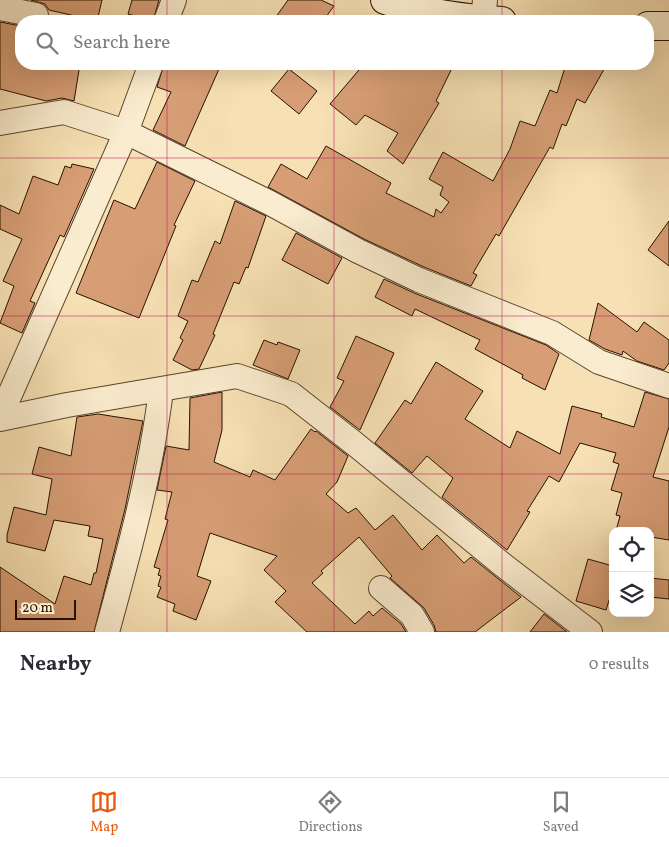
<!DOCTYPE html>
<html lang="en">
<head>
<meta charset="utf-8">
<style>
  :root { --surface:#fff; --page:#f7f7f7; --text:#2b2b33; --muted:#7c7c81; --line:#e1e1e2; --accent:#ea580c }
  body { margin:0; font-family:Vollkorn,serif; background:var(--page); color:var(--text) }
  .controls { position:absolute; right:15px; bottom:15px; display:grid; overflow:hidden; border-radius:10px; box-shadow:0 5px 20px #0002 }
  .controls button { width:45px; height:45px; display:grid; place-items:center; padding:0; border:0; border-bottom:1px solid var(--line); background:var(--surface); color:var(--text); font:25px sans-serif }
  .scale { position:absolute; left:15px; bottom:12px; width:61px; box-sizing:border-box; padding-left:5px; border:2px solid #271100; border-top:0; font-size:14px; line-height:18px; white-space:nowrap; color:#271100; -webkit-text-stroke:4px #faecce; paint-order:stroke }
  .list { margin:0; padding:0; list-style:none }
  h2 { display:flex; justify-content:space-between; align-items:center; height:65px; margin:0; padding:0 20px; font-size:21px }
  h2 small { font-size:16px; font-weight:400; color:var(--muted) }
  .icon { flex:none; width:28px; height:28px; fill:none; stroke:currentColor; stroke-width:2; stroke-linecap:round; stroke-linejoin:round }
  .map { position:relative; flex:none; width:669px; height:632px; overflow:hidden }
  .search { position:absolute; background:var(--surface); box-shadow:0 5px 20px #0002; left:15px; right:15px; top:15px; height:55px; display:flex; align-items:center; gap:12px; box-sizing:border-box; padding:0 18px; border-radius:20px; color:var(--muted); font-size:19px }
  .sheet { height:145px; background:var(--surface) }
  nav { display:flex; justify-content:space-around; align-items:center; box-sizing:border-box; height:70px; border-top:1px solid var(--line); background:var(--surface); font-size:14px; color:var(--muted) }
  nav a { display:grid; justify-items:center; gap:2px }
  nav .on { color:var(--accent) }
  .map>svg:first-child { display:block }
  .building { fill:#d79e75; stroke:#271100 }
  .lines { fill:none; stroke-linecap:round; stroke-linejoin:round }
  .minor-casing { stroke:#5b452d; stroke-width:26 }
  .secondary-casing { stroke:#271100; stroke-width:30 }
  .minor { stroke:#faecce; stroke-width:24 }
  .secondary { stroke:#faecce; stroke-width:28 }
  .grid { fill:none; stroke:#c2185b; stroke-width:1; stroke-opacity:0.55 }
</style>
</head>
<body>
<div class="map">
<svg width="669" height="632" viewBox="0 0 669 632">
  <rect width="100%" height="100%" fill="#f7e1b4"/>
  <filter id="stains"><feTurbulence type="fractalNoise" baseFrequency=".004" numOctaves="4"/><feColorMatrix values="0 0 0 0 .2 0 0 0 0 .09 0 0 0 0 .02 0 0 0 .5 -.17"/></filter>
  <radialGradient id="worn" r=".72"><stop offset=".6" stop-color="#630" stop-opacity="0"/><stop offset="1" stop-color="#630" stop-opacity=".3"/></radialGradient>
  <g class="building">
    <path d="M31 0H102L97 21 49 10 45 4Z"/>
    <path d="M132 0H159L153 21 128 14Z"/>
    <path d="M288 0H321L334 6 323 21H273Z"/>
    <path d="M0 22 21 26V64L56 67V64H80L74 101 62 98 46 101 0 89Z"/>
    <path d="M164 64H208L219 69 185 146 153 130 171 92 157 87Z"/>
    <path d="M364 64H454L436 101 439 103 403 164 387 151 398 133 365 115 356 125 330 104Z"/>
    <path d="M566 64H607L585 103 577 99 566 126 562 124 553 149 550 147 499 236 496 234 473 273 477 275 471 286 424 267 364 239 268 187 281 164 307 179 326 146 391 183 386 193 434 217 436 209 441 213 449 202 440 195 443 187 429 179 443 152 493 181 510 149 520 121 535 126 550 90 557 93Z"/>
    <path d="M289 69 317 91 299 114 271 91Z"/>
    <path d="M157 162 195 181 174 225 176 226 139 318 76 293 114 200 135 209Z"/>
    <path d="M72 164 94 169 64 237 60 235 30 301 35 303 22 333 0 323 14 286 3 281 22 239 0 229V205L19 214 33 176 58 185 65 166 71 168Z"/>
    <path d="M235 201 266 216 248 268 246 267 239 284 234 282 213 334 215 335 199 369 192 370 173 360 183 340 180 338 188 321 178 316 192 280 198 282 215 241 220 244Z"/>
    <path d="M669 221V266L648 250Z"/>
    <path d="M296 233 342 258 328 284 282 260Z"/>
    <path d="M384 279 414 293 546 345 559 354 545 390 522 378 523 375 475 349 480 340 415 309 412 316 375 297Z"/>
    <path d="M598 303 637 332 644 322 669 340V363L664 370 637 361 623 351 622 355 605 349 589 340Z"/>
    <path d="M356 336 394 353 360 430 330 407 344 381 337 378Z"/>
    <path d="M264 340 277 345 278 342 300 350 288 379 253 365Z"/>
    <path d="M436 362 483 391 465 419 510 448 517 431 560 454 572 406 602 414 601 417 634 427 645 392 669 399V427L653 477 669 481V540L651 537 652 531H616L620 516 616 515 622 493 611 490 619 464 613 462 616 453 580 443 559 482 549 476 527 511 530 512 507 550 442 497 453 478 427 456 412 473 375 443 405 400 411 404Z"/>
    <path d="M222 392V430L214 462 250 477 253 470 275 480 311 429 315 432 316 431 348 456 337 482 326 494 348 513 356 508 375 530 393 515 422 550 437 535 464 563 471 557 521 597 475 632H436L434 625 424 608 390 578 392 576 359 537 321 571 323 573 312 583 355 624 369 611 373 616 382 608 401 624 406 632H307L275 602 286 591 264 570 277 556 210 533 197 576 211 581 196 620 173 611 175 604 157 597 161 587 158 586 161 576 158 575 160 569 154 567 168 520 165 519 172 492 157 490 166 446 189 450 190 398Z"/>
    <path d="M98 414 143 421 125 509 94 632H0V567L55 604 64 576 91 585 94 573H96L103 539 88 536 90 526 54 520 45 551 7 542V535L14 507 46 515 52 479 32 474 39 447 71 456 77 417Z"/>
    <path d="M588 559 613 566V588L606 610 576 601Z"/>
    <path d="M650 578 669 580V599L650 597Z"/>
    <path d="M544 614 567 632H530Z"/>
  </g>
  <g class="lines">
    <g class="minor-casing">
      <g id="minor">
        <path d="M0 8 36 15"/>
        <path d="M483 20 485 0"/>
        <path d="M166 21 174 0"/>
        <path d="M0 123 64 112 126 132 270 203 358 251 419 280 552 333 599 362 669 386"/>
        <path d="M0 417 126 132 151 64"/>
        <path d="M0 419 67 405 237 376 291 394 355 444 503 565 590 632"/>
        <path d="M381 588 412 615 422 632"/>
        <path d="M107 632C129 552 151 472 161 390"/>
      </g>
    </g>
    <g class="secondary-casing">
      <g id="secondary">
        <path d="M385 0C417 12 467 19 502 21"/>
        <path d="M648 26H669"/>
      </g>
    </g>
    <use href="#minor" class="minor"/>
    <use href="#secondary" class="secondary"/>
  </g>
  <path class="grid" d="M167 0V21M334 0V21M502 0V21M167 64V632M334 64V632M502 64V632M0 158H669M0 316H669M0 474H669"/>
  <rect width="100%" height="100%" filter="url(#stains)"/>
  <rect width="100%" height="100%" fill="url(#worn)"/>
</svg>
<div class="controls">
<button><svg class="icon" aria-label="locate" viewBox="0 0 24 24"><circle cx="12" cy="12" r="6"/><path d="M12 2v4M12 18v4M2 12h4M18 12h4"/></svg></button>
<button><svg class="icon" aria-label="layers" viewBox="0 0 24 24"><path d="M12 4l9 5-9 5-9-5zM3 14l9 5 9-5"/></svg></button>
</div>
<div class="scale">20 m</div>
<div class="search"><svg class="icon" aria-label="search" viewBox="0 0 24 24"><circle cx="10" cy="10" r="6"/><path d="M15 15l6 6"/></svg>Search here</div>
</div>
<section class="sheet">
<h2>Nearby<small>0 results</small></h2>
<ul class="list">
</ul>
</section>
<nav>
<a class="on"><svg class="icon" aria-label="map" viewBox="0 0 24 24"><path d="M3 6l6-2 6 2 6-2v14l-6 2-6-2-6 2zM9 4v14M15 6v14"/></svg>Map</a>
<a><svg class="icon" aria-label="directions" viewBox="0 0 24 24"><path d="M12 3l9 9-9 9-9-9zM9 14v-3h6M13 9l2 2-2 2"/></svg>Directions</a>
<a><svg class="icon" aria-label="saved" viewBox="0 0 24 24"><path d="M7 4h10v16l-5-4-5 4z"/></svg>Saved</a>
</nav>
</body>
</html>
